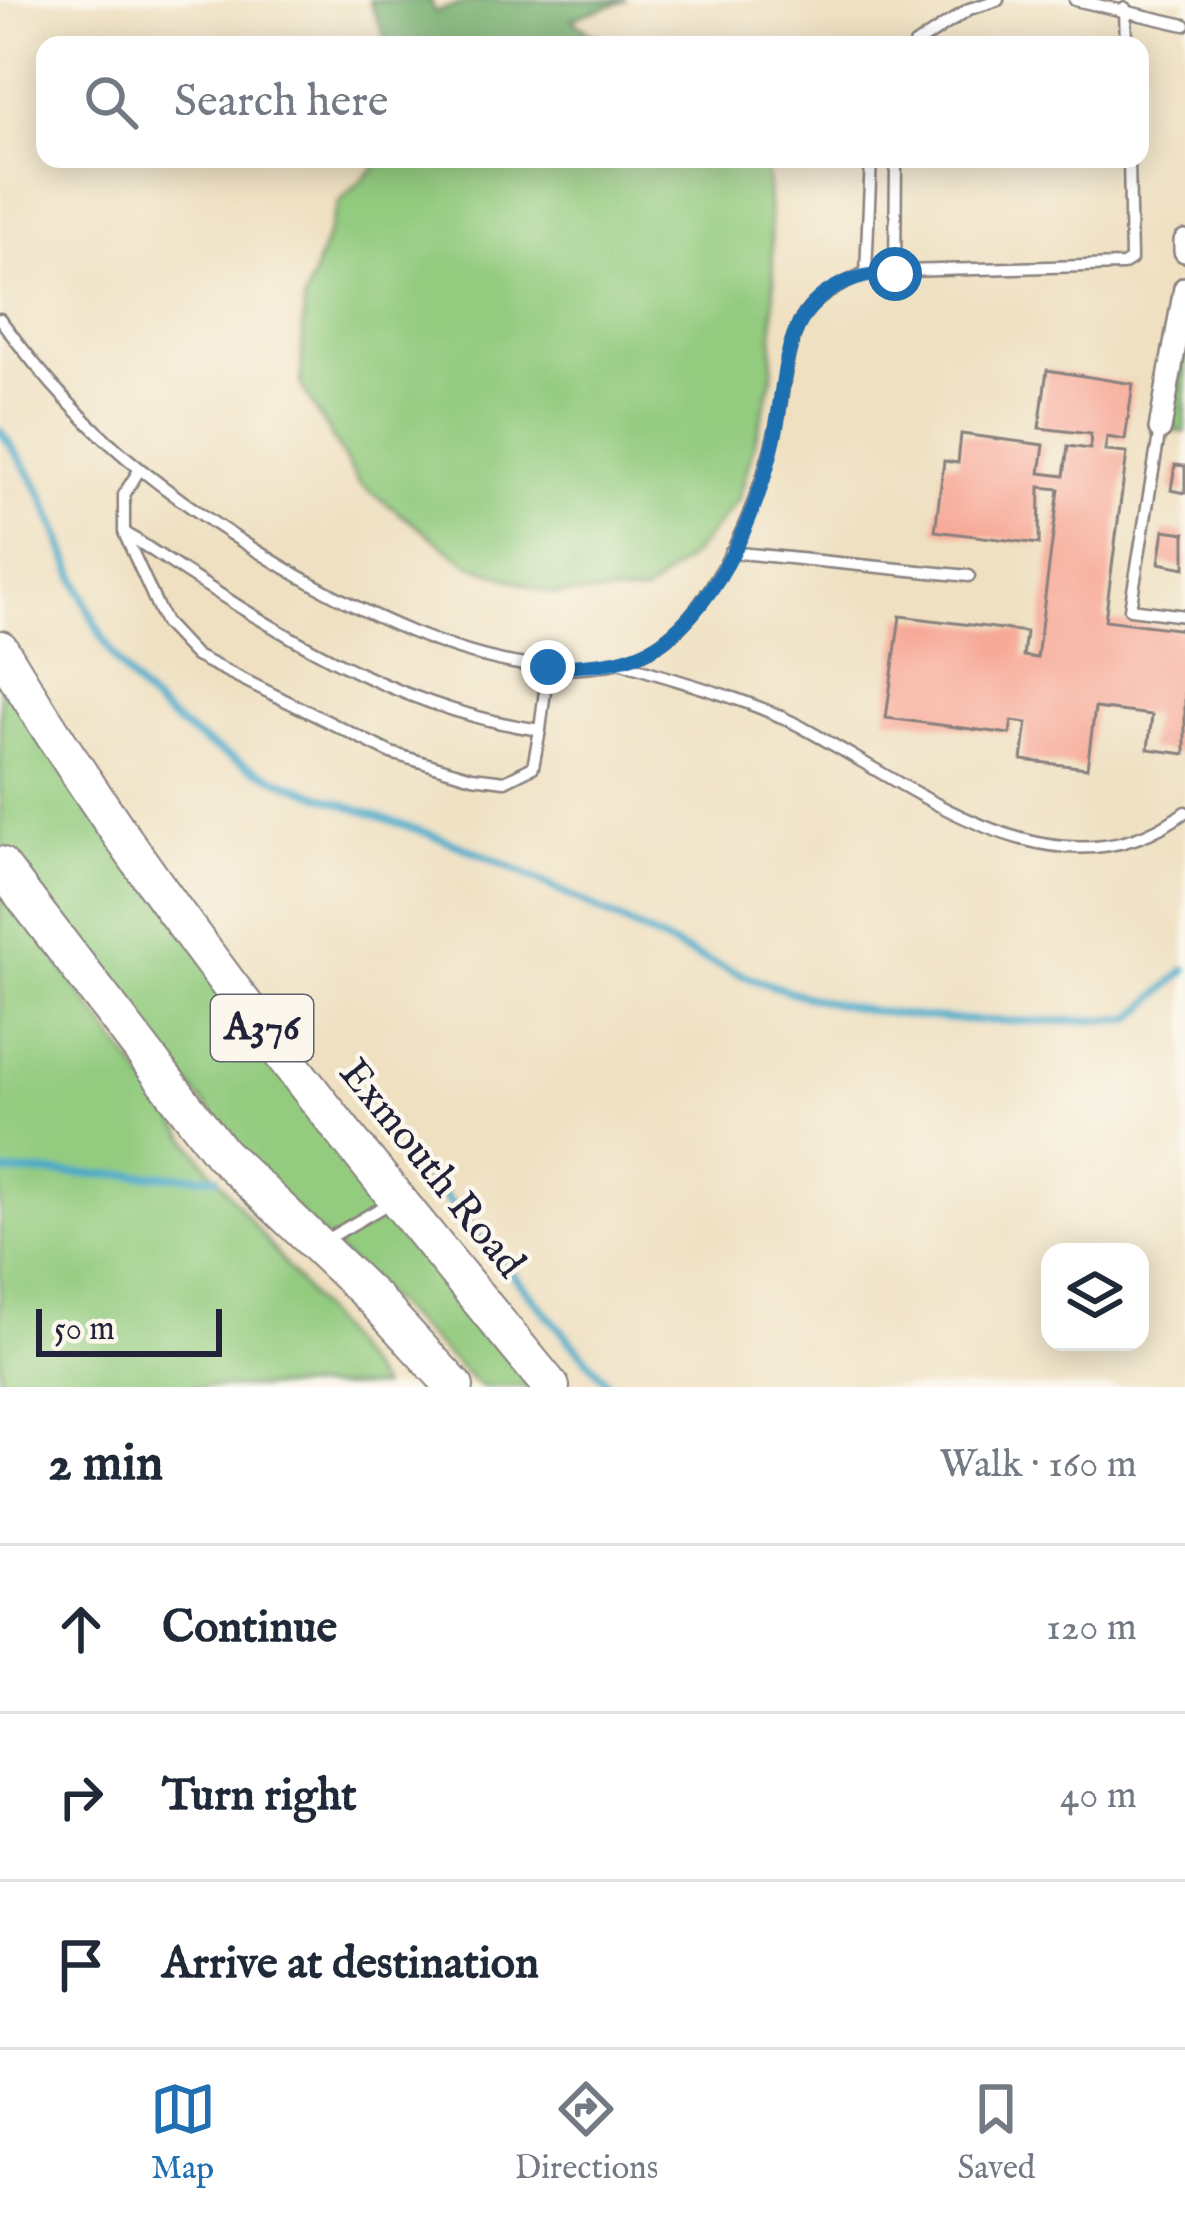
<!DOCTYPE html>
<html lang="en">
<head>
<meta charset="utf-8">
<style>
  :root { --surface:#fff; --page:#f6f6f7; --text:#1f2937; --muted:#747a83; --line:#e0e1e3; --accent:#1f6fb2 }
  body { margin:0; font-family:"IM FELL English",serif; background:var(--page); color:var(--text) }
  .controls { position:absolute; right:36px; bottom:36px; display:grid; overflow:hidden; border-radius:24px; box-shadow:0 6px 30px #0003 }
  .controls button { width:108px; height:108px; display:grid; place-items:center; padding:0; border:0; border-bottom:3px solid var(--line); background:var(--surface); color:var(--text); font:60px sans-serif }
  .scale { position:absolute; left:36px; bottom:30px; width:186px; box-sizing:border-box; padding-left:12px; border:6px solid #22223b; border-top:0; font-size:33px; line-height:42px; white-space:nowrap; color:#22223b; -webkit-text-stroke:9px #fbf7ec; paint-order:stroke }
  .stop { position:absolute; width:36px; height:36px; margin:-27px; border:9px solid #1f6fb2; border-radius:50%; background:#fff }
  .stop.end { background:#1f6fb2; border-color:#fff; box-shadow:0 3px 12px #0008 }
  .list { margin:0; padding:0; list-style:none }
  h2 { display:flex; justify-content:space-between; align-items:center; height:156px; margin:0; padding:0 48px; font-size:51px }
  h2 small { font-size:39px; font-weight:400; color:var(--muted) }
  .list li { display:grid; grid-template-columns:78px 1fr auto; gap:36px; align-items:center; box-sizing:border-box; height:168px; padding:0 48px; border-top:3px solid var(--line) }
  .list b { display:block; font-size:45px; white-space:nowrap }
  .list em { font-size:39px; font-style:normal; color:var(--muted) }
  .icon { flex:none; width:66px; height:66px; fill:none; stroke:currentColor; stroke-width:2; stroke-linecap:round; stroke-linejoin:round }
  .map { position:relative; flex:none; width:1185px; height:1387px; overflow:hidden }
  .search { position:absolute; background:var(--surface); box-shadow:0 6px 30px #0003; left:36px; right:36px; top:36px; height:132px; display:flex; align-items:center; gap:30px; box-sizing:border-box; padding:0 42px; border-radius:24px; color:var(--muted); font-size:45px }
  .sheet { height:660px; background:var(--surface) }
  nav { display:flex; justify-content:space-around; align-items:center; box-sizing:border-box; height:168px; border-top:3px solid var(--line); background:var(--surface); font-size:33px; color:var(--muted) }
  nav a { display:grid; justify-items:center; gap:6px }
  nav .on { color:var(--accent) }
  .map>svg:first-child { display:block }
  .green { fill:#93cb7f; stroke:#5a765d; stroke-width:3 }
  .forest { fill:#76af6e; stroke:#4c6854; stroke-width:3 }
  .lines { fill:none; stroke-linecap:round; stroke-linejoin:round }
  .stream { stroke:#48a9c8; stroke-width:8 }
  .building { fill:#f7a998 }
  .service-casing { stroke:#88817e; stroke-width:15 }
  .minor-casing { stroke:#88817e; stroke-width:26 }
  .trunk-casing { stroke:#88817e; stroke-width:40 }
  .service { stroke:#fff; stroke-width:10 }
  .minor { stroke:#fff; stroke-width:21 }
  .trunk { stroke:#fff; stroke-width:36 }
  .route { stroke:#1f6fb2; stroke-width:15 }
  .labels { text-anchor:middle; dominant-baseline:central; stroke-width:9; stroke-linejoin:round; paint-order:stroke }
  .shield { fill:#fbf7ec; stroke:#636270; stroke-width:3 }
  .shield-label { font-size:39px; font-weight:bold; fill:#22223b }
  .street-label { font-size:42px; fill:#22223b; stroke:#fbf7ec }
</style>
</head>
<body>
<div class="map">
<svg width="1185" height="1387" viewBox="0 0 1185 1387">
  <rect width="100%" height="100%" fill="#fbf7ec"/>
  <filter id="ink" filterUnits="userSpaceOnUse"><feTurbulence type="fractalNoise" baseFrequency=".00833" numOctaves="2"/><feDisplacementMap in="SourceGraphic" scale="24" xChannelSelector="R" yChannelSelector="G"/><feConvolveMatrix kernelMatrix="1 2 1 2 8 2 1 2 1" color-interpolation-filters="sRGB"/></filter>
  <filter id="wash" filterUnits="userSpaceOnUse"><feTurbulence type="fractalNoise" baseFrequency=".004" numOctaves="4" result="noise"/><feDisplacementMap in="SourceGraphic" scale="48" xChannelSelector="R" yChannelSelector="G"/><feGaussianBlur stdDeviation="2.7" result="paint"/><feColorMatrix in="noise" values="0 0 0 0 0 0 0 0 0 0 0 0 0 0 0 0 0 1.4 0 .05"/><feComposite in="paint" operator="in"/></filter>
  <g filter="url(#wash)">
    <rect width="100%" height="100%" fill="#efe0c1"/>
    <g class="green">
      <path d="M384 159H754L767 175 774 280 772 379 739 499 692 555 644 594H552L468 564 359 483 301 385 304 302 339 202Z"/>
      <path d="M1185 321V432L1160 429Z"/>
      <path d="M0 675 531 1387H480L274 1190 40 901 0 842Z"/>
      <path d="M0 883 203 1160 381 1387H0Z"/>
    </g>
    <path class="forest" d="M369 0H431L434 12 474 0H627L572 19 607 45H388Z"/>
    <g class="lines">
      <g class="stream">
        <path d="M0 430C15 452 33 475 44 499 75 569 91 643 148 698 232 781 361 805 466 848 583 896 692 966 816 999 917 1025 1029 1023 1132 1019L1185 970"/>
        <path d="M417 1165 611 1387"/>
        <path d="M0 1172 216 1177"/>
      </g>
    </g>
    <g id="blocks">
      <g class="building">
        <path d="M1047 370 1133 384 1125 440 1107 437 1105 451 1127 453 1105 620 1185 630V754L1148 749 1152 715 1095 708 1087 768 1022 760 1027 723 1012 721 1010 734 886 718 900 616 1026 632 1023 656 1037 658 1059 489 1040 487 1039 544 935 531 944 461 958 463 961 434 1044 445 1040 473 1064 476 1068 446 1090 449 1091 434 1039 428Z"/>
        <path d="M1175 465 1185 466V493L1171 490Z"/>
        <path d="M1164 530 1185 533V568L1159 563Z"/>
      </g>
    </g>
  </g>
  <g filter="url(#ink)">
    <use href="#blocks" fill-opacity="0" stroke="#88817e" stroke-width="3"/>
    <g class="lines">
      <g class="service-casing">
        <g id="service">
          <path d="M1075 0 1185 25"/>
          <path d="M1125 8 1126 45"/>
          <path d="M915 45 969 9 998 0"/>
          <path d="M866 272 1123 265 1131 260 1129 159"/>
          <path d="M895 275 896 159"/>
          <path d="M0 319C40 374 90 430 144 472 253 558 568 765 690 616 736 559 763 488 778 418 784 388 786 346 801 320 814 296 843 285 866 272L871 159"/>
          <path d="M1160 429 1130 609 1185 616"/>
          <path d="M140 469 124 494V532C254 617 382 707 540 730L548 667"/>
          <path d="M125 535 165 623 196 656 391 753 472 777 505 781 533 767 540 730"/>
          <path d="M730 552 969 576"/>
          <path d="M619 662C676 681 739 696 792 722 908 781 1055 910 1185 812"/>
          <path d="M324 1241 391 1202"/>
        </g>
      </g>
      <g class="minor-casing">
        <g id="minor">
          <path d="M1185 241V251"/>
          <path d="M1160 429 1185 288"/>
        </g>
      </g>
      <g class="trunk-casing">
        <g id="trunk">
          <path d="M0 649C159 913 356 1150 551 1387"/>
          <path d="M0 865 221 1153 374 1299 455 1387"/>
        </g>
      </g>
      <use href="#service" class="service"/>
      <use href="#minor" class="minor"/>
      <use href="#trunk" class="trunk"/>
    </g>
  </g>
  <g class="lines" filter="url(#ink)">
    <path class="route" d="M548 667C586 666 630 665 662 642 722 598 760 505 775 435 782 401 783 349 802 319 821 287 860 272 895 274"/>
  </g>
  <g class="labels">
    <rect class="shield" x="211" y="995" width="102" height="66" rx="9"/>
    <g class="shield-label">
      <text x="262" y="1028">A376</text>
    </g>
    <g class="street-label">
      <text transform="translate(431 1169) rotate(51)">Exmouth Road</text>
    </g>
  </g>
</svg>
<div class="controls">
<button><svg class="icon" aria-label="layers" viewBox="0 0 24 24"><path d="M12 4l9 5-9 5-9-5zM3 14l9 5 9-5"/></svg></button>
</div>
<div class="scale">50 m</div>
<div class="stop" style="left:895px;top:274px"></div>
<div class="stop end" style="left:548px;top:667px"></div>
<div class="search"><svg class="icon" aria-label="search" viewBox="0 0 24 24"><circle cx="10" cy="10" r="6"/><path d="M15 15l6 6"/></svg>Search here</div>
</div>
<section class="sheet">
<h2>2 min<small>Walk · 160 m</small></h2>
<ul class="list">
<li><svg class="icon" aria-label="ahead" viewBox="0 0 24 24"><path d="M12 20V5M6 11l6-6 6 6"/></svg><div><b>Continue</b></div><em>120 m</em></li>
<li><svg class="icon" aria-label="right" viewBox="0 0 24 24"><path d="M7 20v-9h11M14 6l5 5-5 5"/></svg><div><b>Turn right</b></div><em>40 m</em></li>
<li><svg class="icon" aria-label="arrive" viewBox="0 0 24 24"><path d="M6 21V4h12l-3 4 3 4H6"/></svg><div><b>Arrive at destination</b></div></li>
</ul>
</section>
<nav>
<a class="on"><svg class="icon" aria-label="map" viewBox="0 0 24 24"><path d="M3 6l6-2 6 2 6-2v14l-6 2-6-2-6 2zM9 4v14M15 6v14"/></svg>Map</a>
<a><svg class="icon" aria-label="directions" viewBox="0 0 24 24"><path d="M12 3l9 9-9 9-9-9zM9 14v-3h6M13 9l2 2-2 2"/></svg>Directions</a>
<a><svg class="icon" aria-label="saved" viewBox="0 0 24 24"><path d="M7 4h10v16l-5-4-5 4z"/></svg>Saved</a>
</nav>
</body>
</html>
